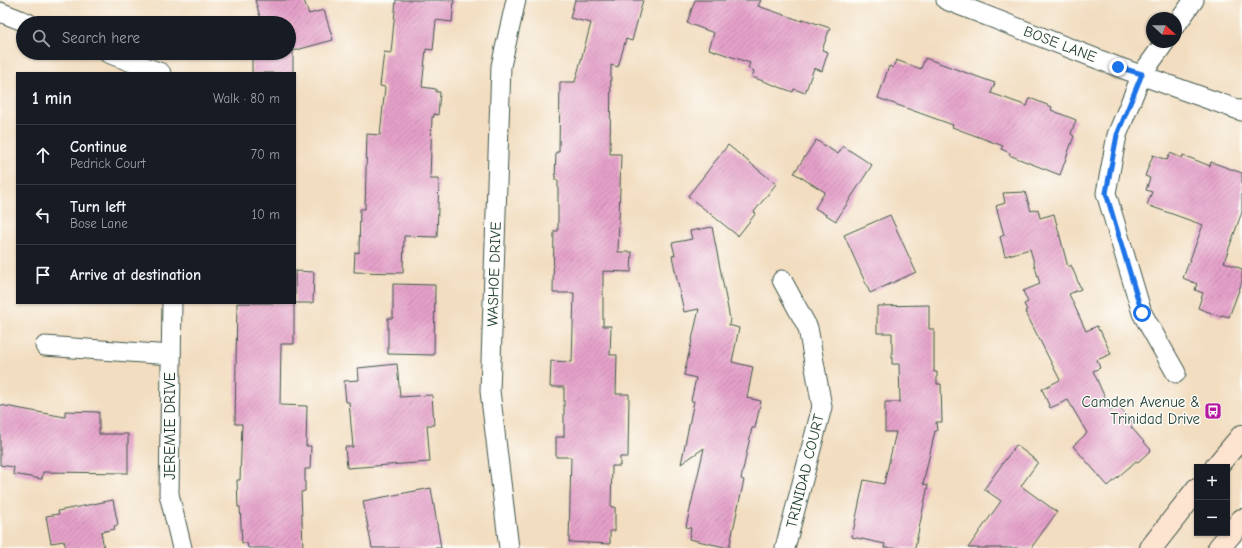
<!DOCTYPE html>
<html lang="en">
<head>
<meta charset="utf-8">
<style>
  :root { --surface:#171b24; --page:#242831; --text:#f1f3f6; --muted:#9ea1a6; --line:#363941 }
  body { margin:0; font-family:"Comic Neue",sans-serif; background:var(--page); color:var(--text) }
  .controls { position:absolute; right:12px; bottom:12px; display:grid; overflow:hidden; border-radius:0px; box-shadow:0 1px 3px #0004 }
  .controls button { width:36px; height:36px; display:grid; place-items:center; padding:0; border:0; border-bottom:1px solid var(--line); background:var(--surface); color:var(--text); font:20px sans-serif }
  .compass { position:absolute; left:1146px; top:12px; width:36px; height:36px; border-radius:50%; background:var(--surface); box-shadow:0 1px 3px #0004; rotate:111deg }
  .stop { position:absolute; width:12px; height:12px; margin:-9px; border:3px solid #1a73e8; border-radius:50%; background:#fff }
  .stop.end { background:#1a73e8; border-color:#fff; box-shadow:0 1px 4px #0008 }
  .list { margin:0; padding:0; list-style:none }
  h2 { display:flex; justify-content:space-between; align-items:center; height:52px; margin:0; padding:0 16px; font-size:17px }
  h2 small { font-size:13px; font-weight:400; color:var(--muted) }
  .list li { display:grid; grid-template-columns:26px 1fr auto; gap:12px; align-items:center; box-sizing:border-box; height:60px; padding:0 16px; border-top:1px solid var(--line) }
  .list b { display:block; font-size:15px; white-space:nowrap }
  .list p { margin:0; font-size:13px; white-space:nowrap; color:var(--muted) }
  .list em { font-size:13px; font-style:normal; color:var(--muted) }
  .icon { flex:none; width:22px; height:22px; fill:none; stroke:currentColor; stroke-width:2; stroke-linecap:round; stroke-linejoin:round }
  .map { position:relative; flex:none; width:1242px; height:548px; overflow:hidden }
  .search { position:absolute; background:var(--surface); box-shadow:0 1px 3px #0004; left:16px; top:16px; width:280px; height:44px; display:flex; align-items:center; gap:10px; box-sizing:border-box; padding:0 14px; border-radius:22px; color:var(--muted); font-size:15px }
  .panel { position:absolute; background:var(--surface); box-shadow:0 1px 3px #0004; left:16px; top:72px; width:280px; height:232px; border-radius:0px }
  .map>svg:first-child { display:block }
  .building { fill:url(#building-hatch) }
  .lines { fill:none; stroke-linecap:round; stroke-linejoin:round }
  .minor-casing { stroke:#3f5549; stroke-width:21 }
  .secondary-casing { stroke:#3f5549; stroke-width:24 }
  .minor { stroke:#fff; stroke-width:19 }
  .secondary { stroke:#fde4d1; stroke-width:22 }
  .route { stroke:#1a73e8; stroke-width:5 }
  .labels { text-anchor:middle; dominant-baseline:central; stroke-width:3; stroke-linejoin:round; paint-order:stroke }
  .street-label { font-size:15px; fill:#1f3d34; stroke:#fdfcf7 }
  .poi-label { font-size:15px; fill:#1f3d34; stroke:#fdfcf7; text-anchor:end }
</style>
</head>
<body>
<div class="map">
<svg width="1242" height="548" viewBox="0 0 1242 548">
  <defs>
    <pattern id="building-hatch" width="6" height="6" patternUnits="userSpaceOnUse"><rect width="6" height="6" fill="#e5a0c9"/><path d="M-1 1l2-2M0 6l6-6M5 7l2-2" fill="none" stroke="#b984a4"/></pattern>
  </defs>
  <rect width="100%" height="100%" fill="#fdfcf7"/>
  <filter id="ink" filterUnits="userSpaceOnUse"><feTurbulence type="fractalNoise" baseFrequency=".025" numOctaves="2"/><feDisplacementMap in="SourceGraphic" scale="8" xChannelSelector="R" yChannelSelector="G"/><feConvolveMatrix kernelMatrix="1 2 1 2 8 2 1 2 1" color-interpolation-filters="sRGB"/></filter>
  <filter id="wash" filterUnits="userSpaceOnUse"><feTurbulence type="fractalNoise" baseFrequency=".012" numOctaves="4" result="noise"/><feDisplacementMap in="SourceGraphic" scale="16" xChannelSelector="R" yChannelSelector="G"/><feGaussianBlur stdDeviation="0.9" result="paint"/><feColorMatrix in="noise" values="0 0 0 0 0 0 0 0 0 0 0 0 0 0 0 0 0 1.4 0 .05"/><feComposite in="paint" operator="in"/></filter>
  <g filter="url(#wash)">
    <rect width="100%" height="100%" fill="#f2ddc0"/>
    <g id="blocks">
      <g class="building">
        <path d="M255 0H304L309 14 324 10 333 40 293 51V73H252V53H289V23H262Z"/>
        <path d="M396 0H454L452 22 436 20 433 50 426 49 422 87 436 89V92H440L438 115 434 114V117H432L430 179H439L437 237 404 236 403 273 354 272 355 252 359 253 360 209H365L367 134 380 135 385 87 380 86 384 52 391 53Z"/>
        <path d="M575 0H643L632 41 626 39 618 67 611 65 610 154H621L618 252H632L631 272 603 271V326H611L610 355H617L616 394H629L628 457H620V466H612L611 507H615V531H610V544L569 542 571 457H556V437H564V387H550L551 361 572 362 574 293H553L554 231H558V180H555L556 152H559L560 82H575L591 23 570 18Z"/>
        <path d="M695 0H761L758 6 802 21 803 19 830 28 822 50 828 52 822 71 814 68 805 93 794 89 793 92 752 77 754 71 748 68 750 63 709 49 714 33 687 23Z"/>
        <path d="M925 58 995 83 991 93 1027 106 1030 98 1052 107 1051 110 1076 120 1071 134 1074 136 1060 175 1009 155 1010 153 1001 149 1003 146 952 127 953 125 878 98 889 66 893 68 896 60 921 69Z"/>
        <path d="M816 140 838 154 843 146 872 165 836 221 815 208 825 192 794 173Z"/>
        <path d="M728 145 776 184 754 212 756 213 738 236 688 196Z"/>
        <path d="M1170 153 1182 158 1183 155 1210 166 1211 162 1242 173V212L1224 262 1242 269V282L1229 317 1222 315V317L1198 308 1203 293 1195 290 1197 284 1183 278 1203 225 1147 205 1152 192 1146 190 1150 178 1145 176 1153 155 1167 160Z"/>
        <path d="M1025 192 1031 211 1038 209 1040 218 1054 214 1068 267 1071 265 1081 289 1069 294 1086 331 1097 326 1099 331 1100 330 1111 354 1097 360 1100 368 1093 371 1111 411 1118 406 1134 424 1131 427 1151 450 1138 462 1136 461 1108 486 1073 446 1087 433 1068 400 1050 408 1042 389 1060 380 1025 311 1027 310 1024 304 1028 302 1023 291 1040 284 1030 249 1005 256 1000 237 1004 235 996 206 1005 203 1003 193Z"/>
        <path d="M890 215 916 272 870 293 844 235Z"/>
        <path d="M712 227 730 319 729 325 739 328 732 362 753 367 747 398 761 401 755 428H752L741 479 744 480 729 548 689 539 691 528 686 527 704 448 681 464 694 401H691L696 378 684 375 699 309 684 312 672 256 675 255 672 243 692 239 690 231Z"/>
        <path d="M295 271 314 272 313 303H295Z"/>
        <path d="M393 284 435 285 434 355 388 354V318H393Z"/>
        <path d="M237 303H294V344H281L280 405 307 406 306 446H311L310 469H305V491L301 492 303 548H248L247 543H242L240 507H238L237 480H240L242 424H235Z"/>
        <path d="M929 305V329H934V372H937V384H941L942 422H936L937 431H935L923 484 928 485 915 548H884L885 544 852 537 864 480 884 484 896 432H885V402H900L899 364H892V333H877V306Z"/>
        <path d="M397 364 400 397 432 395 434 425H427L430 462 347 468 345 447H353L349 402H346L344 381 359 380 358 368Z"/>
        <path d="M0 405 65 417V411L99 412V434H128V473L43 472 42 479 13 474 14 467 0 465Z"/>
        <path d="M1016 445 1038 462 1021 486 1057 512 1031 548H968L1001 501 984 489Z"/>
        <path d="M431 488 441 548H372L363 501Z"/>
        <path d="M113 500 118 525 114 526 115 529 101 532 104 548H66L64 541 51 543 46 516 59 514 58 511Z"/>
      </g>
    </g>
  </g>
  <g filter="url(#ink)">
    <use href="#blocks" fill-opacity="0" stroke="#3f5549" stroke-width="1"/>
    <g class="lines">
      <g class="minor-casing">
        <g id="minor">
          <path d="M946 0 1118 67 1242 111"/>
          <path d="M0 12 28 23"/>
          <path d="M1176 25 1194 0"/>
          <path d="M1165 42 1142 74 1117 135 1106 193 1142 313 1176 373"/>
          <path d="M108 53 161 73"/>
          <path d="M782 280 808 328 822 407 785 548"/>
          <path d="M172 303 169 494 182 548"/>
          <path d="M45 346 171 355"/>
          <path d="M509 548 490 391 501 66 516 0"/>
        </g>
      </g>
      <g class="secondary-casing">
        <g id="secondary">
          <path d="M1216 467 1242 436"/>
          <path d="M1151 548 1197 489"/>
          <path d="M1219 548 1242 520"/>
        </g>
      </g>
      <use href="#minor" class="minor"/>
      <use href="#secondary" class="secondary"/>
    </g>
  </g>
  <g class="lines" filter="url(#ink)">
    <path class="route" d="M1118 67 1142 74 1117 135 1106 193 1142 313"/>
  </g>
  <defs>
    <g id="bus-square" transform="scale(0.9)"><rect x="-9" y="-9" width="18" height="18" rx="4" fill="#b5179e" stroke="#fdfcf7"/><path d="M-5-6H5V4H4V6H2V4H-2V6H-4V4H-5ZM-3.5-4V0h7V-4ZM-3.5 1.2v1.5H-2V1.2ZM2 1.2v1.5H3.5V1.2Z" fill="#fff"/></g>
  </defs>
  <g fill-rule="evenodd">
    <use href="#bus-square" x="1213" y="411"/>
  </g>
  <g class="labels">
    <g class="street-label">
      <text transform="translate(1060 44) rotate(21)">BOSE LANE</text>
      <text transform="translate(494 274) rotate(-88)">WASHOE DRIVE</text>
      <text transform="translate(170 426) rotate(-90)">JEREMIE DRIVE</text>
      <text transform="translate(805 471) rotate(-76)">TRINIDAD COURT</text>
    </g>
    <g class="poi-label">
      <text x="1200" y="402">Camden Avenue &amp;<tspan x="1200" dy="17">Trinidad Drive</tspan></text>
    </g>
  </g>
</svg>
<div class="controls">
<button>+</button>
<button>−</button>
</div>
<svg class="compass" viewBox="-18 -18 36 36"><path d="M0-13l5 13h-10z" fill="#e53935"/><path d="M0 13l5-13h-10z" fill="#9ea1a6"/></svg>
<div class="stop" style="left:1142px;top:313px"></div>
<div class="stop end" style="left:1118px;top:67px"></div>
<div class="search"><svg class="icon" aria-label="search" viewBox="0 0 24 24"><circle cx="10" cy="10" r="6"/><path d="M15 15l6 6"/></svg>Search here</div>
<section class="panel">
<h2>1 min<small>Walk · 80 m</small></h2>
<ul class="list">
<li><svg class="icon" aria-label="ahead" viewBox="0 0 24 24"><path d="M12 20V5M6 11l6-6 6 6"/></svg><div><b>Continue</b><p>Pedrick Court</p></div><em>70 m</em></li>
<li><svg class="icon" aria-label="left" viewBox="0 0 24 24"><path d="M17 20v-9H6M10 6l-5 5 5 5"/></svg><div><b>Turn left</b><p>Bose Lane</p></div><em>10 m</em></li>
<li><svg class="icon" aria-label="arrive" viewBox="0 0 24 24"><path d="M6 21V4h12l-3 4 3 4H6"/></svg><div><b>Arrive at destination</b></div></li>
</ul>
</section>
</div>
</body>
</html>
